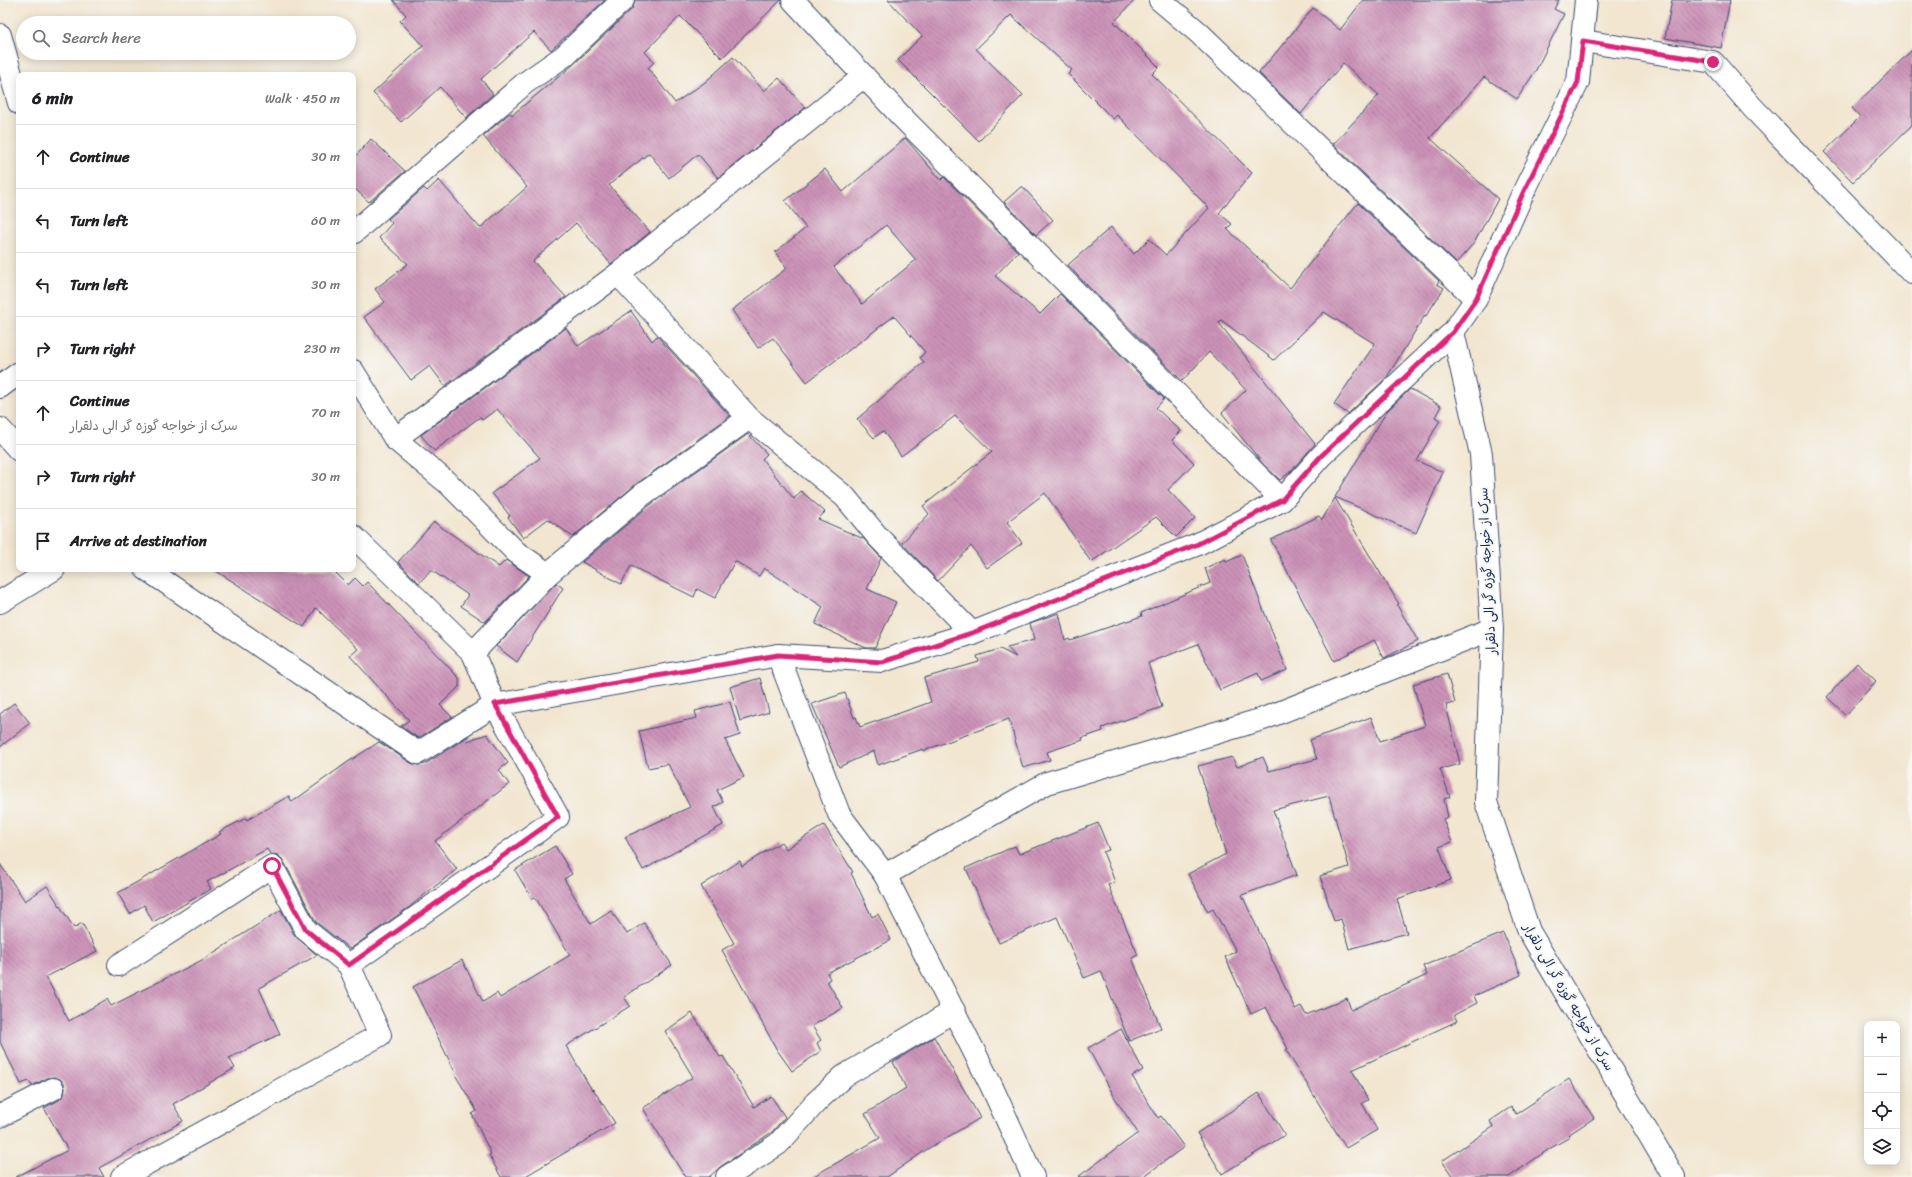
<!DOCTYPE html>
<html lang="en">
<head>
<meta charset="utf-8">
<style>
  :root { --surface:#fff; --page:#f2f2f2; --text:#202124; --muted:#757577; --line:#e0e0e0 }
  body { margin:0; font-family:Sriracha,"Playpen Sans Arabic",sans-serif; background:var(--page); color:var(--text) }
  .controls { position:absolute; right:12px; bottom:12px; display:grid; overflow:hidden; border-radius:8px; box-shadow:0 2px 10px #0003 }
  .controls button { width:36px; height:36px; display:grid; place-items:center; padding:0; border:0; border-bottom:1px solid var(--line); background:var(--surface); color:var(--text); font:20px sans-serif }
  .stop { position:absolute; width:12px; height:12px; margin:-9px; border:3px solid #db2777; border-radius:50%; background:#fff }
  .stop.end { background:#db2777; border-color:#fff; box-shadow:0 1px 4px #0008 }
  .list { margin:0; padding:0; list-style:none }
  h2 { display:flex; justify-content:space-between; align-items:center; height:52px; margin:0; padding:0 16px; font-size:17px }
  h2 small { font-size:13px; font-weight:400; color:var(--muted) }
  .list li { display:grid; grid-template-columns:26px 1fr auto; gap:12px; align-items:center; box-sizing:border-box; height:64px; padding:0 16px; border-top:1px solid var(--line) }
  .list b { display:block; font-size:15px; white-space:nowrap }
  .list p { margin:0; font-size:13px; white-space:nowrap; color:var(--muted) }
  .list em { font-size:13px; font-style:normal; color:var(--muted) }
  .icon { flex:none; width:22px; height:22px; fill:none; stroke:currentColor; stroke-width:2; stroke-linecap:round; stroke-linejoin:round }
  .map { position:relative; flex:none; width:1912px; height:1177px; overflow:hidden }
  .search { position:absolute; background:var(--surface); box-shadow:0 2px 10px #0003; left:16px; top:16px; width:340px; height:44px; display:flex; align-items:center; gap:10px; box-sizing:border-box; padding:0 14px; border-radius:22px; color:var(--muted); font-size:15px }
  .panel { position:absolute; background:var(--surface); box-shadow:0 2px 10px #0003; left:16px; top:72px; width:340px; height:500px; border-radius:8px }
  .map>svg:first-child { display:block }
  .building { fill:url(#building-back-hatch); fill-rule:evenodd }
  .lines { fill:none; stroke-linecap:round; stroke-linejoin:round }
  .street-casing { stroke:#3b4a6f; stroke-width:24 }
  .secondary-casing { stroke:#3b4a6f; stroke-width:24 }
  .street { stroke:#fff; stroke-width:22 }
  .secondary { stroke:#fff; stroke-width:22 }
  .route { stroke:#db2777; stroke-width:5 }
  .labels { text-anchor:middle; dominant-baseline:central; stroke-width:4; stroke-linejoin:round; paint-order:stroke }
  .street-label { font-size:13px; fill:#1b2f5e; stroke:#f6f6f2 }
</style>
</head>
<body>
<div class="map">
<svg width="1912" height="1177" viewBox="0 0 1912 1177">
  <defs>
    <pattern id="building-back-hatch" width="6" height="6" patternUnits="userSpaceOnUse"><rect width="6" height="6" fill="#cc92b7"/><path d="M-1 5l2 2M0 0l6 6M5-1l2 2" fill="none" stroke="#a57898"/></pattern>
  </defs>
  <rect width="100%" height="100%" fill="#f6f6f2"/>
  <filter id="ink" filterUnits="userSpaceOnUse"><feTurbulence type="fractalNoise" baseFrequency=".025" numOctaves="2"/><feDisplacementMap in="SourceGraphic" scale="8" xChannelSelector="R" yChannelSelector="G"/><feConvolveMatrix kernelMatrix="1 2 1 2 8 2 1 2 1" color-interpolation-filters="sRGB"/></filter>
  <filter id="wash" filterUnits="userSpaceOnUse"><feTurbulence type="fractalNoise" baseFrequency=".012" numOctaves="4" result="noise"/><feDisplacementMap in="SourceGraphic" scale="16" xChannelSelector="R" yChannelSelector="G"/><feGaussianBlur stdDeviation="0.9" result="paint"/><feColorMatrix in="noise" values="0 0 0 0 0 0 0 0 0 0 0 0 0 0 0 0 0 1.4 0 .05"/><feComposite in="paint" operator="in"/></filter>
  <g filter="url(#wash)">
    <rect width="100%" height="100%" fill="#f2e6d0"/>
    <g id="blocks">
      <g class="building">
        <path d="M393 0H605L551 50 534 32 481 79 493 94 466 118 440 87 401 122 373 93 423 46 400 21 406 15Z"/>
        <path d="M635 0H781L722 58 680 16 645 52 654 62 648 68 675 103 704 83 733 57 764 91 779 78 805 108 718 178 698 154 669 178 649 153 609 185 650 232 611 264 576 223 533 261 566 297 445 386 430 366 411 380 364 317 385 302 375 289 408 264 379 238 392 223 388 219 424 188 427 191 439 180 480 228 501 210 527 187 483 136 510 113 512 115 573 65 632 9Z"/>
        <path d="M888 0H1135L1114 22 1159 67 1152 74 1252 173 1219 213 1232 224 1227 229 1290 288 1358 203 1439 281 1437 284 1444 288 1426 316 1425 315 1387 377 1348 414 1334 404 1375 344 1324 312 1274 360 1221 320 1219 323 1315 444 1291 471 1280 480 1263 464 1222 413 1246 390 1209 352 1182 381 1077 275 1068 265 1111 227 1134 254 1149 239 1166 255 1209 208 1117 115 1113 119 1068 74 1072 70 1011 15 976 49 1023 95 979 141 898 60 922 36Z"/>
        <path d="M1363 0H1559L1554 9 1564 14 1536 70 1517 99 1484 77 1430 138 1498 199 1474 243 1456 263 1333 144 1379 95 1343 63 1301 114 1259 73 1313 8 1340 30Z"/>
        <path d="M1672 0H1730L1721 48 1665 38Z"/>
        <path d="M1912 50V125L1853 182 1824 152 1860 117 1852 108Z"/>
        <path d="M905 138 941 180 944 177 1018 252 995 276 1040 314 1060 294 1164 399 1156 408 1181 431 1172 440 1194 463 1168 490 1195 518 1176 537 1156 517 1091 562 1045 493 1007 522 1022 543 987 568 971 546 938 581 902 543 929 514 923 506 992 452 955 416 901 456 883 431 874 438 857 419 924 362 920 358 925 352 894 316 807 382 773 338 758 348 732 310 787 268 775 252 806 228 785 201 825 169 843 192ZM886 225 916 260 862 304 834 267Z"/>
        <path d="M371 139 405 171 369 202 353 187V159Z"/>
        <path d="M1022 186 1053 220 1036 235 1004 202Z"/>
        <path d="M631 311 652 341 657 336 730 416 635 485 573 537 548 519 523 538 508 517 510 516 492 493 540 458 497 409 482 420 480 417 434 451 421 435 566 328 578 346Z"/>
        <path d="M1410 389 1441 406 1435 417 1440 420 1417 461 1443 472 1416 533 1335 497 1387 411Z"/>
        <path d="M748 434 767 454 762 459 794 499 801 491 825 512 818 519 864 539 881 558 867 589 896 602 875 648H866L815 624 823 607 764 568 759 576 735 561 715 598 697 589 694 597 631 566 621 584 582 562 650 505Z"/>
        <path d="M1335 498 1399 604 1397 605 1418 641 1384 658 1374 640 1334 661 1271 540 1319 516 1322 520Z"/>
        <path d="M434 522 499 567 506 560 529 576 485 622 461 606 468 595 431 570 419 583 398 562Z"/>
        <path d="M1242 555 1287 670 1261 681 1258 673 1220 690 1198 644 1148 663 1162 707 1102 728 1103 731 1082 738 1083 740 1047 752 1050 760 1023 768 1009 719 923 751V749L878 765 874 751 839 767 812 704 845 693 854 718 856 717 860 727 931 702 924 678 979 662 977 656 1000 649 1016 657 1007 647 1034 640 1030 623 1059 613 1065 640 1069 638 1070 640 1142 616 1141 613 1210 583 1205 568 1225 559 1226 562Z"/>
        <path d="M213 569H332L348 585 355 578 363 586 367 582 459 678V687L440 705 452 717 418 738 401 726 409 720 350 656 358 649 316 608 304 627Z"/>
        <path d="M556 583 563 588 517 662 496 646Z"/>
        <path d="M1857 663 1876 681 1846 715 1827 697Z"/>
        <path d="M1447 674 1455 703 1446 705 1460 764 1440 769 1450 797 1444 799 1448 817 1443 819 1452 842 1439 847 1451 880 1397 899 1407 933 1349 949 1341 919 1334 921 1320 876 1349 867 1329 796 1273 810 1297 875 1242 895 1295 1009 1301 1006 1306 1015 1347 998 1351 1010 1427 975 1423 966 1503 933 1521 975 1474 996 1477 1003 1454 1015 1457 1021 1352 1070 1368 1100 1362 1103 1377 1130 1346 1148 1286 1050 1288 1049 1266 1007 1251 1014 1225 957 1236 951 1213 909 1208 912 1188 874 1226 854 1198 766 1232 757 1237 767 1263 757 1269 771 1317 759 1310 740 1371 717 1380 741 1425 726 1413 684Z"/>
        <path d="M760 678 769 712 740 721 730 687Z"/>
        <path d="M730 702 740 735 725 740 744 777 717 790 723 802 714 807 723 825 643 870 625 837 690 807 668 764 648 768 639 731 697 718 695 711Z"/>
        <path d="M14 703 30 723 0 747V714Z"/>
        <path d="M487 734 508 763 499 770 509 784 435 841 457 869 408 908 350 949 316 922 283 860 278 855 270 854 267 849 207 882 211 889 153 922 144 905 130 914 118 893 221 834 219 832 246 818 247 820 289 796 292 802 348 762 379 742 411 763 418 765 425 764 469 736 467 741Z"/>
        <path d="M1098 823 1109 850 1103 852 1115 882 1108 885 1138 955 1132 958 1161 1028 1129 1041 1101 971 1084 978 1057 917 999 943 966 868 1015 846 1019 854Z"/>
        <path d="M824 825 853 872 851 873 872 917 878 914 891 940 827 973 830 979 827 981 843 1008 812 1026 821 1040 817 1043 821 1051 792 1071 777 1050 722 950 734 943 701 886 740 861 742 866 781 842 786 849Z"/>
        <path d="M555 846 572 874 564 879 591 924 611 911 627 934 644 923 672 965 624 997 630 1006 566 1046 592 1090 593 1089 615 1123 524 1177H501L489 1155 491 1154 472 1114 477 1111 454 1073 455 1072 413 987 462 960 483 1002 497 993 500 998 570 955 535 897 532 899 515 870Z"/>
        <path d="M0 864 25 901 47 886 74 928 82 923 97 951 46 977 69 1021 107 999 111 1006 202 960 281 910 295 936 317 955 259 988 280 1034 229 1058 235 1068 173 1104 183 1121 99 1168 104 1177H16L68 1150 44 1108 59 1100 64 1095 65 1089 64 1083 60 1079 54 1077 47 1078 32 1086 29 1081 21 1084 0 1042Z"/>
        <path d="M692 1013 720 1057 723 1056 754 1107 771 1096 785 1117 772 1132 720 1167 709 1177H685L643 1108 693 1077 665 1031Z"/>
        <path d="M1121 1029 1143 1070 1132 1076 1158 1118 1161 1116 1184 1147 1143 1177H1078L1138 1133 1115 1098 1088 1048Z"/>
        <path d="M934 1037 980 1118 929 1148 887 1177H812L880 1138 865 1114 906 1088 893 1062Z"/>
        <path d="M1569 1079 1594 1118 1568 1135 1570 1137 1549 1149 1509 1177H1453L1442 1161 1493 1127 1490 1121 1511 1107 1516 1114Z"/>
        <path d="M1259 1093 1285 1135 1222 1174 1197 1133Z"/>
      </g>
    </g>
  </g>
  <g filter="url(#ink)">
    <use href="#blocks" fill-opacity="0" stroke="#3b4a6f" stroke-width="1"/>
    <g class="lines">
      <g class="street-casing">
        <g id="street">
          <path d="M793 0 901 116 1282 500"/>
          <path d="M1160 0 1199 33 1476 299"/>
          <path d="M0 35 19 103"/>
          <path d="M1583 41 1713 62 1753 108 1912 273"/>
          <path d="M353 233 525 83 564 56 623 0"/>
          <path d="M618 274 749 418 845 497 878 537 972 633"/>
          <path d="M353 371 395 439 450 485 516 552 548 574"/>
          <path d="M0 387 19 373"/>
          <path d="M0 429 19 450"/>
          <path d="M395 439 618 274 864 76"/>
          <path d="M146 569 418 753 495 705 778 655 882 661 972 633 1198 544 1282 500 1321 456 1453 332"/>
          <path d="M0 602 54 569"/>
          <path d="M473 653 548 574 642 495 749 418"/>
          <path d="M778 655 839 814 885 875 1047 783 1263 719 1492 629"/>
          <path d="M885 875 991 1085 1033 1177"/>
          <path d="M119 965 272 866 306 930 349 965"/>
          <path d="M0 1116 53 1089"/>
          <path d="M122 1177 380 1035 349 965 558 817 495 705 473 653 353 536"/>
          <path d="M727 1177 778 1144 816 1102 844 1076 954 1011"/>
        </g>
      </g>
      <g class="secondary-casing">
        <path id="secondary" d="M1586 0 1578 82 1523 193 1476 299 1453 332 1481 454 1492 629 1486 802 1529 931 1674 1177"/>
      </g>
      <use href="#street" class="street"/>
      <use href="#secondary" class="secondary"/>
    </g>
  </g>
  <g class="lines" filter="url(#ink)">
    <path class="route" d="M272 866 306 930 349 965 558 817 495 704 778 655 882 662 972 633 1198 544 1282 500 1321 456 1453 332 1476 299 1523 193 1578 82 1583 41 1713 62"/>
  </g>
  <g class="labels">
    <g class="street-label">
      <text transform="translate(1487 571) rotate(-93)">سرک از خواجه گوزه گر الی دلقرار</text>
      <text transform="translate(1569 997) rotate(60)">سرک از خواجه گوزه گر الی دلقرار</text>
    </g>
  </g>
</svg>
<div class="controls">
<button>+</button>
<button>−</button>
<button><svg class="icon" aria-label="locate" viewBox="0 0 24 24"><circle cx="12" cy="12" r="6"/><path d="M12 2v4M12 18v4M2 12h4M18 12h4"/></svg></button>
<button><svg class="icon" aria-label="layers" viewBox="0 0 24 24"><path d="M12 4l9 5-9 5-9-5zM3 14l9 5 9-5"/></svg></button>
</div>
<div class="stop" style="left:272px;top:866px"></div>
<div class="stop end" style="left:1713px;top:62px"></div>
<div class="search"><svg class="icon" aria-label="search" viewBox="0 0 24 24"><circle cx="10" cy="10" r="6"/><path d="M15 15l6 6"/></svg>Search here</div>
<section class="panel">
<h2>6 min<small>Walk · 450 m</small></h2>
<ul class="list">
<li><svg class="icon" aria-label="ahead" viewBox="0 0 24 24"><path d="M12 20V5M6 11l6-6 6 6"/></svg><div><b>Continue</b></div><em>30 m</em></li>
<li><svg class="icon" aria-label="left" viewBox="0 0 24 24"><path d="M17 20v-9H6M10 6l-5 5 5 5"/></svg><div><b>Turn left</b></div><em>60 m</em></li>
<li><svg class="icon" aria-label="left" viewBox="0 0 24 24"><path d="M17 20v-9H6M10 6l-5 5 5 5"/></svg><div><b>Turn left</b></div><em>30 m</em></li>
<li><svg class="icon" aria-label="right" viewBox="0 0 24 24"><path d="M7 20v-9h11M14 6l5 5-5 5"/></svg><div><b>Turn right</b></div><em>230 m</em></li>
<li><svg class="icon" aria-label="ahead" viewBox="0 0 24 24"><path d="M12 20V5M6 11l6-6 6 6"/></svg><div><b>Continue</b><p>سرک از خواجه گوزه گر الی دلقرار</p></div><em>70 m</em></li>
<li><svg class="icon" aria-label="right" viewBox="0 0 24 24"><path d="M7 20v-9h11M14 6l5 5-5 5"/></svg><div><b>Turn right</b></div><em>30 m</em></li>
<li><svg class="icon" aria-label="arrive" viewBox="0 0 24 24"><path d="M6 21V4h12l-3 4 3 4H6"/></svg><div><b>Arrive at destination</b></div></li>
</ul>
</section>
</div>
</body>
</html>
